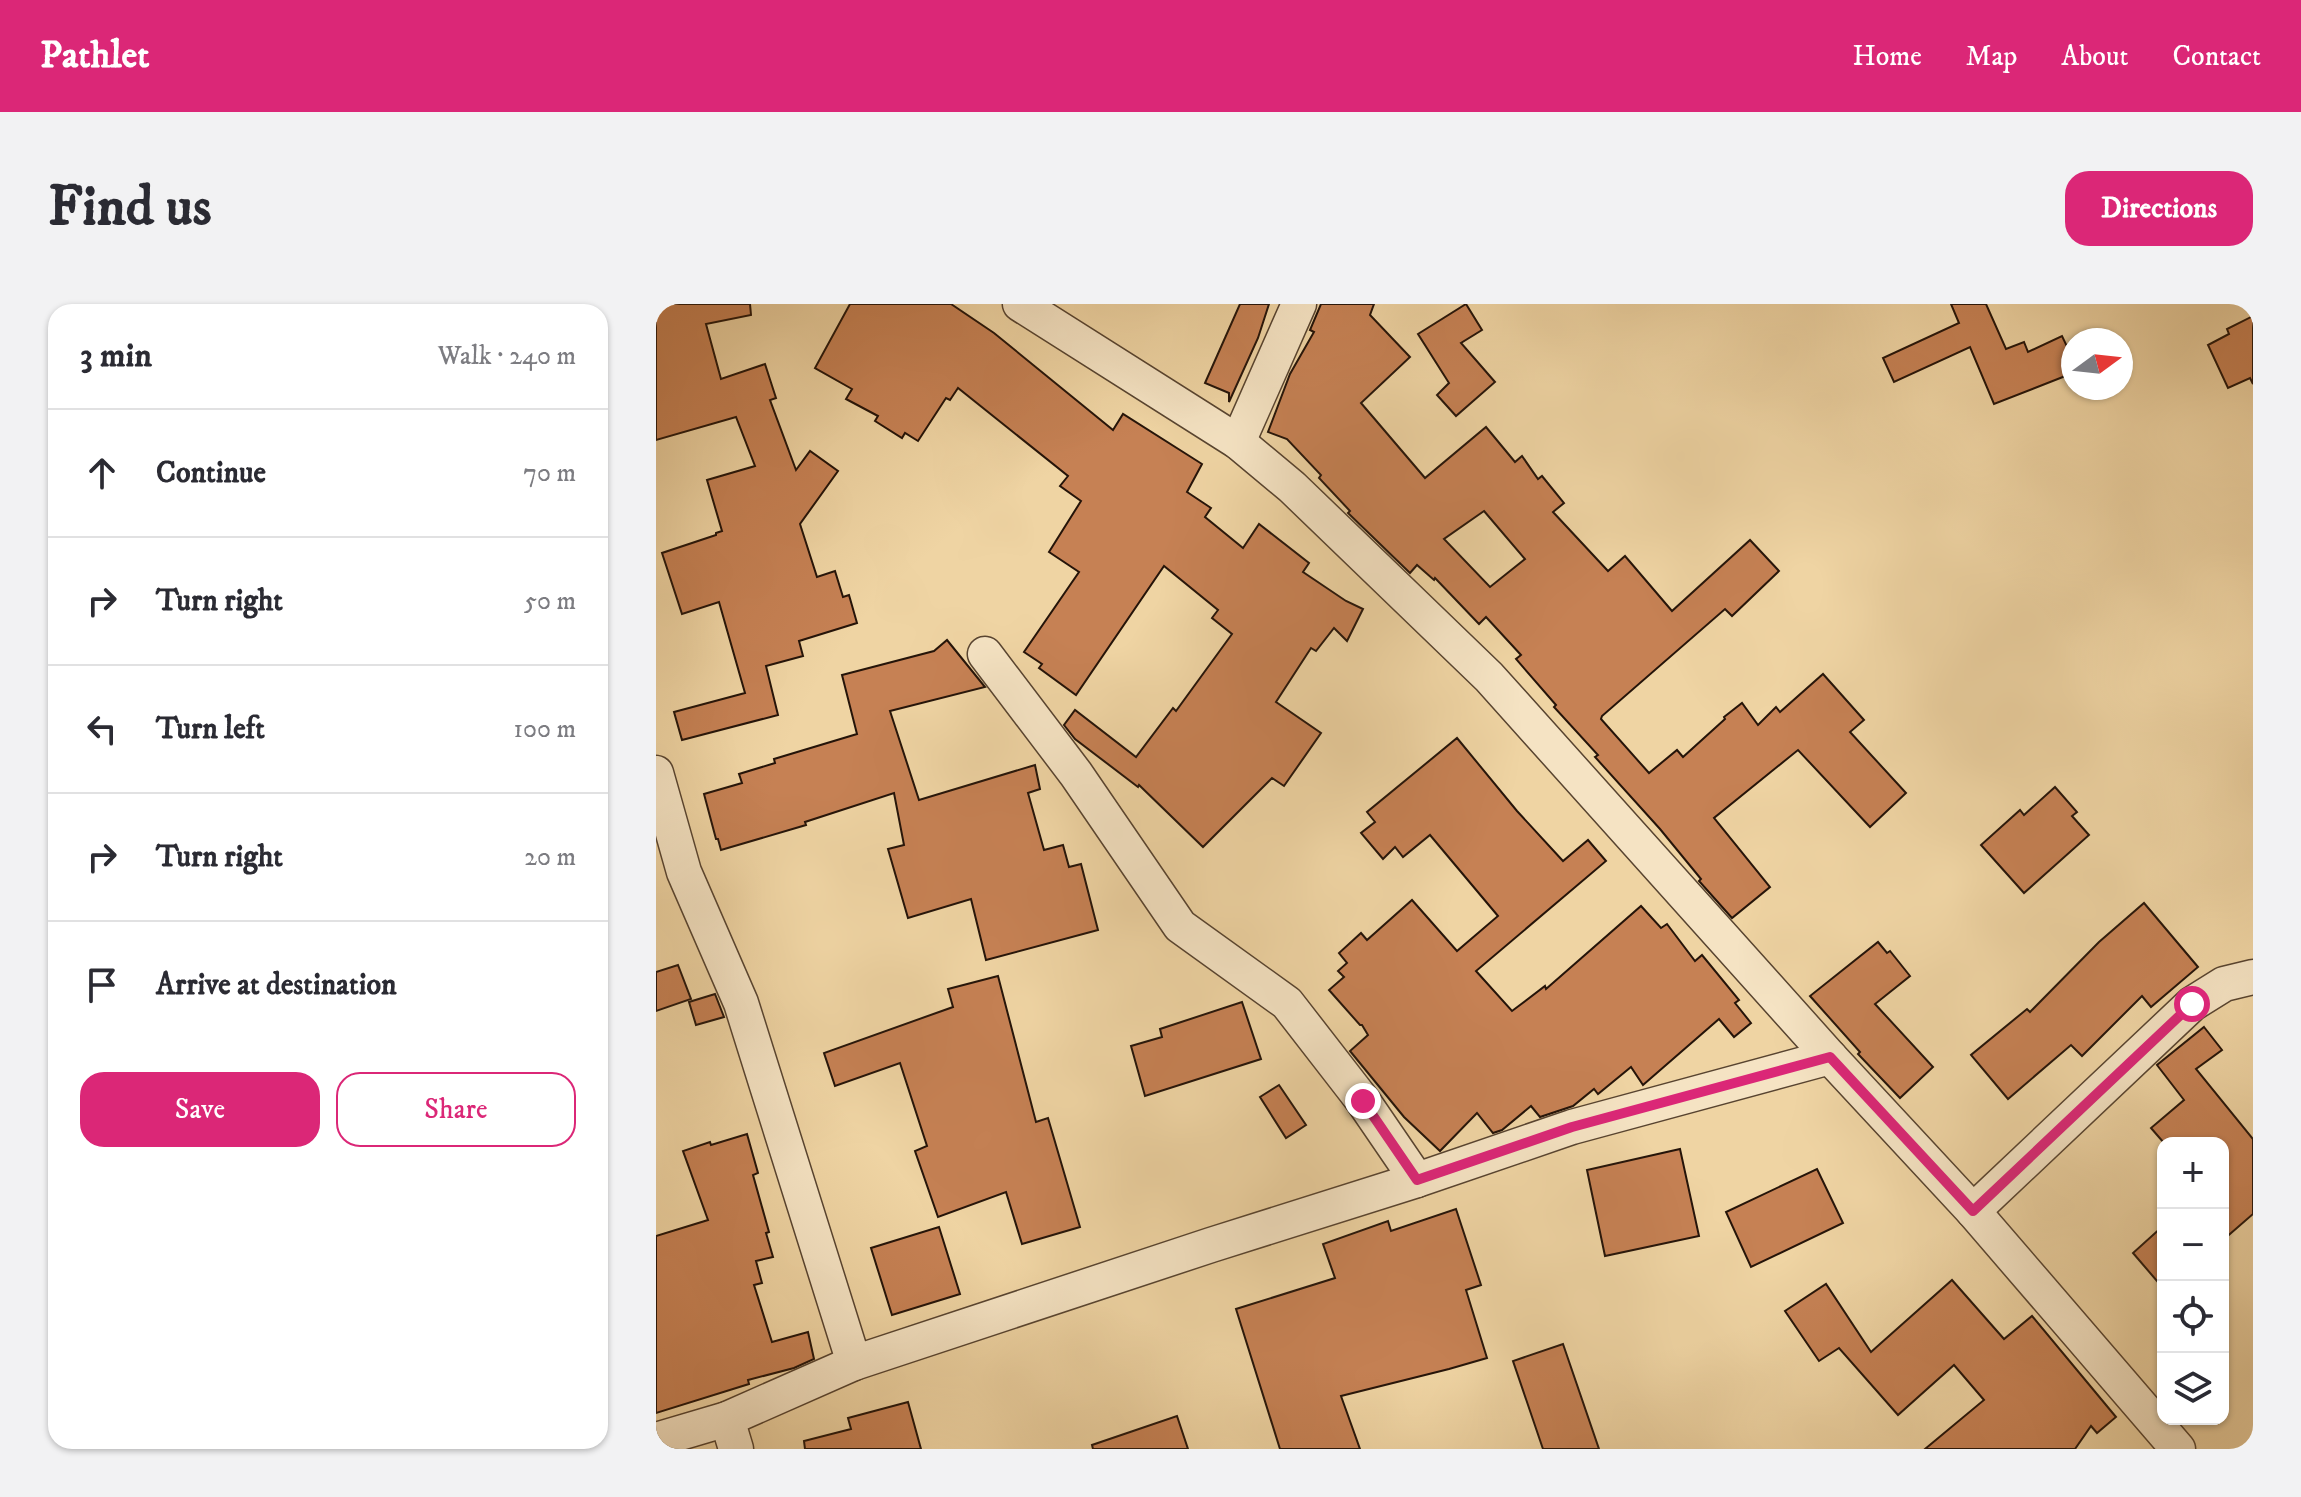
<!DOCTYPE html>
<html lang="en">
<head>
<meta charset="utf-8">
<style>
  :root { --surface:#fff; --page:#f2f2f3; --text:#2b2b33; --muted:#7c7c81; --line:#e1e1e2; --accent:#db2777 }
  body { margin:0; font-family:"IM FELL DW Pica",serif; background:var(--page); color:var(--text) }
  .controls { position:absolute; right:24px; bottom:24px; display:grid; overflow:hidden; border-radius:16px; box-shadow:0 2px 6px #0004 }
  .controls button { width:72px; height:72px; display:grid; place-items:center; padding:0; border:0; border-bottom:2px solid var(--line); background:var(--surface); color:var(--text); font:40px sans-serif }
  .compass { position:absolute; left:1405px; top:24px; width:72px; height:72px; border-radius:50%; background:var(--surface); box-shadow:0 2px 6px #0004; rotate:75deg }
  .stop { position:absolute; width:24px; height:24px; margin:-18px; border:6px solid #db2777; border-radius:50%; background:#fff }
  .stop.end { background:#db2777; border-color:#fff; box-shadow:0 2px 8px #0008 }
  .list { margin:0; padding:0; list-style:none }
  h2 { display:flex; justify-content:space-between; align-items:center; height:104px; margin:0; padding:0 32px; font-size:34px }
  h2 small { font-size:26px; font-weight:400; color:var(--muted) }
  .list li { display:grid; grid-template-columns:52px 1fr auto; gap:24px; align-items:center; box-sizing:border-box; height:128px; padding:0 32px; border-top:2px solid var(--line) }
  .list b { display:block; font-size:30px; white-space:nowrap }
  .list em { font-size:26px; font-style:normal; color:var(--muted) }
  .actions { display:flex; gap:16px; padding:24px 32px }
  .actions a { flex:1; padding:18px 0; border:2px solid var(--accent); border-radius:24px; text-align:center; font-size:28px; color:var(--accent) }
  .actions .main { background:var(--accent); color:#fff }
  .icon { flex:none; width:44px; height:44px; fill:none; stroke:currentColor; stroke-width:2; stroke-linecap:round; stroke-linejoin:round }
  .map { position:relative; flex:none; width:1597px; height:1145px; overflow:hidden; border-radius:24px }
  header { display:flex; align-items:center; gap:48px; box-sizing:border-box; height:112px; padding:0 40px; background:var(--accent); color:#fff }
  header strong { font-size:38px }
  nav { display:flex; gap:44px; margin-inline-start:auto; font-size:28px }
  .intro { display:flex; align-items:center; justify-content:space-between; box-sizing:border-box; height:192px; padding:0 48px }
  h1 { margin:0; font-size:56px }
  .button { padding:20px 36px; border-radius:24px; background:var(--accent); color:#fff; font-size:28px; font-weight:700 }
  main { display:flex; gap:48px; padding:0 48px }
  aside { flex:1; background:var(--surface); border-radius:24px; box-shadow:0 2px 6px #0004 }
  .map>svg:first-child { display:block }
  .building { fill:#c68154; stroke:#251409; stroke-width:2; fill-rule:evenodd }
  .lines { fill:none; stroke-linecap:round; stroke-linejoin:round }
  .minor-casing { stroke:#584430; stroke-width:37 }
  .minor { stroke:#f5e3c3; stroke-width:34 }
  .route { stroke:#db2777; stroke-width:10 }
</style>
</head>
<body>
<header>
<strong>Pathlet</strong>
<nav><a>Home</a><a>Map</a><a>About</a><a>Contact</a></nav>
</header>
<div class="intro"><h1>Find us</h1><a class="button">Directions</a></div>
<main>
<aside>
<h2>3 min<small>Walk · 240 m</small></h2>
<ul class="list">
<li><svg class="icon" aria-label="ahead" viewBox="0 0 24 24"><path d="M12 20V5M6 11l6-6 6 6"/></svg><div><b>Continue</b></div><em>70 m</em></li>
<li><svg class="icon" aria-label="right" viewBox="0 0 24 24"><path d="M7 20v-9h11M14 6l5 5-5 5"/></svg><div><b>Turn right</b></div><em>50 m</em></li>
<li><svg class="icon" aria-label="left" viewBox="0 0 24 24"><path d="M17 20v-9H6M10 6l-5 5 5 5"/></svg><div><b>Turn left</b></div><em>100 m</em></li>
<li><svg class="icon" aria-label="right" viewBox="0 0 24 24"><path d="M7 20v-9h11M14 6l5 5-5 5"/></svg><div><b>Turn right</b></div><em>20 m</em></li>
<li><svg class="icon" aria-label="arrive" viewBox="0 0 24 24"><path d="M6 21V4h12l-3 4 3 4H6"/></svg><div><b>Arrive at destination</b></div></li>
</ul>
<div class="actions"><a class="main">Save</a><a>Share</a></div>
</aside>
<div class="map">
<svg width="1597" height="1145" viewBox="0 0 1597 1145">
  <rect width="100%" height="100%" fill="#efd4a3"/>
  <filter id="stains"><feTurbulence type="fractalNoise" baseFrequency=".0025" numOctaves="4"/><feColorMatrix values="0 0 0 0 .2 0 0 0 0 .09 0 0 0 0 .02 0 0 0 .5 -.17"/></filter>
  <radialGradient id="worn" r=".72"><stop offset=".6" stop-color="#630" stop-opacity="0"/><stop offset="1" stop-color="#630" stop-opacity=".3"/></radialGradient>
  <g class="building">
    <path d="M0 0H94L95 11 50 20 65 75 109 60 120 94 114 96 140 166 154 147 182 167 144 220 161 273 179 267 187 293 193 291 201 319 143 337 147 352 110 362 122 411 26 436 18 408 89 389 63 298 26 310 6 249 60 231V229L66 227 51 176 99 162 80 113 0 136Z"/>
    <path d="M194 0H295L338 29 457 126 467 110 546 160 531 188 555 204 549 213 587 244 603 220 653 259 647 268 690 297 707 305 691 337 678 324 660 347 655 344 620 398 665 429 628 482 616 474 547 543 483 481 482 483 419 435 408 421 419 406 480 453 517 404 520 407 576 330 556 314 562 306 508 262 420 391 383 364 386 360 368 348 423 268 393 248 425 197 404 182 412 172 302 84 294 96 290 94 262 137 249 129 246 134 219 117 222 112 190 95 196 85 159 64Z"/>
    <path d="M584 0H613L602 34 573 98V89L549 79Z"/>
    <path d="M665 0H718L714 11 754 53 705 99 769 174 830 123 859 158 866 152 882 175 886 172 908 199 897 208 952 267 969 252 1016 307 1094 236 1123 267 1076 312 1069 305 946 412 945 415 993 469 1021 446 1027 453 1069 415 1068 413 1086 399 1102 421 1120 403 1124 408 1167 370 1208 416 1194 428 1250 489 1214 523 1142 446 1058 514 1114 583 1076 614 1043 577 1045 575 1004 525 939 453 942 451 898 403 900 401 860 355 865 351 830 313 823 320 779 274 778 276 761 261 754 269 692 209 694 207 663 174 665 171 631 135 612 128 634 70 658 28 654 26ZM828 207 869 255 834 283 788 235Z"/>
    <path d="M810 0 826 26 805 39 839 78 800 112 781 91 793 79 762 30Z"/>
    <path d="M1295 0H1330L1350 45 1368 38 1372 48 1406 32 1417 55V69L1338 100 1314 43 1238 78 1227 54 1303 19Z"/>
    <path d="M1597 12V80L1594 74 1572 84 1552 41 1573 30 1571 25Z"/>
    <path d="M291 336 329 383 234 407 263 496 379 461 384 485 372 489 388 546 407 541 413 563 425 560 442 626 330 656 315 595 252 614 232 545 248 541 238 489 149 518 150 521 65 546 62 535H60L48 490 86 479 83 470 119 459 118 455 201 430 186 371 278 347Z"/>
    <path d="M801 434 861 507 907 557 932 536 950 557 820 667 856 707 889 682 890 685 985 602 1005 624 1011 620 1039 657 1046 651 1083 696 1079 699 1095 719 1078 733 1063 715 987 781 975 763 942 790 938 785 917 802 884 813 875 802 846 826 837 829 821 809 784 847 748 813 694 747 712 731 706 721H704L673 686 688 673 682 667 691 659 683 649 705 629 711 636 756 596 801 647 842 612 774 531 747 553 739 543 727 555 705 529 719 518 711 508Z"/>
    <path d="M1399 483 1421 508 1416 512 1433 531 1368 589 1325 541 1364 506 1368 511Z"/>
    <path d="M1488 599 1542 663 1495 703 1486 692 1426 752 1415 741 1352 795 1315 751 1371 705 1374 708 1443 638Z"/>
    <path d="M1222 638 1231 649 1234 647 1254 672 1219 700 1277 763 1244 794 1202 750 1204 748 1154 692Z"/>
    <path d="M22 661 35 695 0 707V668Z"/>
    <path d="M342 672 380 818 392 814 424 923 366 940 350 888 282 913 259 847 271 842 244 759 179 782 168 749 297 703 292 685Z"/>
    <path d="M59 690 68 713 40 721 33 698Z"/>
    <path d="M586 698 605 755 489 792 475 742 506 733 504 725Z"/>
    <path d="M1548 723 1566 746 1540 765 1597 835V910L1567 936V839H1508L1495 824 1528 796 1501 761Z"/>
    <path d="M623 781 650 821 630 834 604 793Z"/>
    <path d="M91 830 102 869 97 871 113 928 110 929 117 953 100 957 106 979 98 981 116 1038 152 1028 158 1055 138 1064 92 1076 93 1080 0 1109V932L52 916 27 847 54 838 55 841Z"/>
    <path d="M1024 845 1043 932 949 952 931 866Z"/>
    <path d="M1161 865 1187 919 1095 963 1070 908Z"/>
    <path d="M800 905 825 981 810 986 831 1054 793 1065 685 1092 704 1145H624L580 1005 679 974 667 940 732 917 735 927Z"/>
    <path d="M1507 922V984L1477 949Z"/>
    <path d="M283 923 304 990 236 1011 215 944Z"/>
    <path d="M1296 976 1348 1035 1376 1012 1460 1113 1441 1129 1435 1122 1419 1145H1269L1328 1096 1298 1061 1242 1111 1183 1044 1163 1057 1129 1007 1170 980 1215 1048Z"/>
    <path d="M907 1040 943 1145H887L857 1057Z"/>
    <path d="M252 1098 265 1145H149L148 1137 195 1125 192 1114Z"/>
    <path d="M521 1112 532 1145H437L436 1141Z"/>
  </g>
  <g class="lines">
    <g class="minor-casing">
      <g id="minor">
        <path d="M364 0 582 138 636 183 833 373 1174 753 1317 907 1522 1145"/>
        <path d="M582 138 643 0"/>
        <path d="M329 350 420 470 524 622 631 699 707 797 761 876"/>
        <path d="M0 469 28 568 85 699 198 1059"/>
        <path d="M1317 907 1536 700 1568 680 1597 673"/>
        <path d="M71 1115 80 1145"/>
        <path d="M0 1136 71 1115 198 1059 555 941 761 876 916 823 1174 753"/>
      </g>
    </g>
    <use href="#minor" class="minor"/>
  </g>
  <g class="lines">
    <path class="route" d="M707 797 761 876 916 823 1174 753 1317 907 1536 700"/>
  </g>
  <rect width="100%" height="100%" filter="url(#stains)"/>
  <rect width="100%" height="100%" fill="url(#worn)"/>
</svg>
<div class="controls">
<button>+</button>
<button>−</button>
<button><svg class="icon" aria-label="locate" viewBox="0 0 24 24"><circle cx="12" cy="12" r="6"/><path d="M12 2v4M12 18v4M2 12h4M18 12h4"/></svg></button>
<button><svg class="icon" aria-label="layers" viewBox="0 0 24 24"><path d="M12 4l9 5-9 5-9-5zM3 14l9 5 9-5"/></svg></button>
</div>
<svg class="compass" viewBox="-18 -18 36 36"><path d="M0-13l5 13h-10z" fill="#e53935"/><path d="M0 13l5-13h-10z" fill="#7c7c81"/></svg>
<div class="stop" style="left:1536px;top:700px"></div>
<div class="stop end" style="left:707px;top:797px"></div>
</div>
</main>
</body>
</html>
